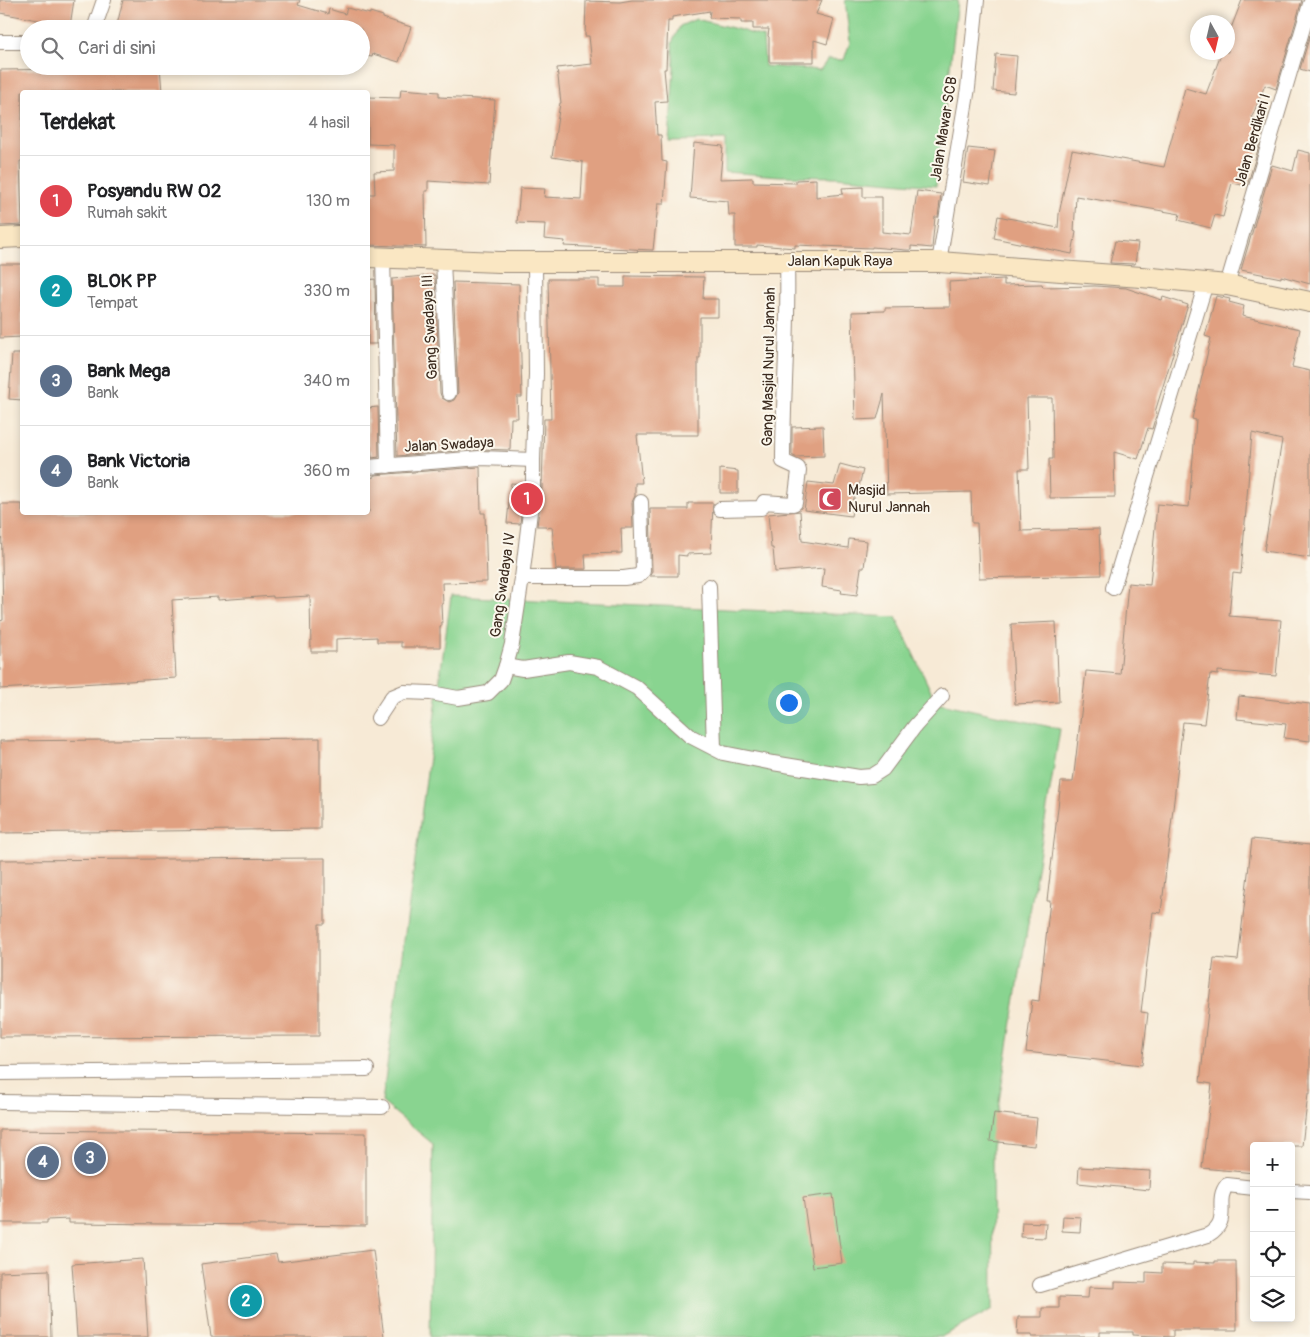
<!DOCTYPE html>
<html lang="id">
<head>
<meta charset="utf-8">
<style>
  :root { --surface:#fff; --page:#f6f6f6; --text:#202124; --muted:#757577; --line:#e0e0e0; --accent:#d1495b }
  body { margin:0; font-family:Pangolin,sans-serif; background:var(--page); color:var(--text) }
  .controls { position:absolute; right:15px; bottom:15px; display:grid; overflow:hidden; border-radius:5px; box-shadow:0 2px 8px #0003 }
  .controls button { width:45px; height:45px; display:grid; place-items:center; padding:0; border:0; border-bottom:1px solid var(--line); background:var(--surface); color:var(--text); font:25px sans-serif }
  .compass { position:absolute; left:1190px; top:15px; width:45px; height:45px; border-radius:50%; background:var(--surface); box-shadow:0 2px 8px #0003; rotate:172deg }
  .you { position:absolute; left:788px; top:702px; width:18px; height:18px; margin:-12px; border:4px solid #fff; border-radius:50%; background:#1a73e8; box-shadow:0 0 0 8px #1a73e833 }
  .badge { display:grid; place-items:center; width:32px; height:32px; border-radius:50%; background:var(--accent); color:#fff; font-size:16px; font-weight:700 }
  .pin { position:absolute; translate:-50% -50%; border:2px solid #fff; box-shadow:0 1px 5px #0006 }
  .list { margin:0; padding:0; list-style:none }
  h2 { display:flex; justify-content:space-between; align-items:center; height:65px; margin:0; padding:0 20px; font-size:21px }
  h2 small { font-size:16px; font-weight:400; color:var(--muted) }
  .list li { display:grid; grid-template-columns:32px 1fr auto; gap:15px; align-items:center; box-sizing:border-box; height:90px; padding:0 20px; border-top:1px solid var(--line) }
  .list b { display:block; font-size:19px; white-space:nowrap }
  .list p { margin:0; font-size:16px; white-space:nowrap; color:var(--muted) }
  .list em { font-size:16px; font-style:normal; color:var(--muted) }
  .icon { flex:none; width:28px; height:28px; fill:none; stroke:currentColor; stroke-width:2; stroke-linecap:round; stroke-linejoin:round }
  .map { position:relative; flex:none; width:1310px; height:1337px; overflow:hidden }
  .search { position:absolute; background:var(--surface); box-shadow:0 2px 8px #0003; left:20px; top:20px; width:350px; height:55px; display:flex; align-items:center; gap:12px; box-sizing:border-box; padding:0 18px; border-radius:28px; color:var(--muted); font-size:19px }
  .panel { position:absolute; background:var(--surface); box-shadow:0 2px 8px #0003; left:20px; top:90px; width:350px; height:425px; border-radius:5px }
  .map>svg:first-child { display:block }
  .green { fill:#89d490; stroke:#627f57 }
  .building { fill:#e0a081 }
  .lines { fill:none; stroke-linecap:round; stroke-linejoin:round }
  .street-casing { stroke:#998a7a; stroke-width:16 }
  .secondary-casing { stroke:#998a7a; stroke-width:22 }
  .street { stroke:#fff; stroke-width:14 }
  .secondary { stroke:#fae7c3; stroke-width:20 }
  .labels { text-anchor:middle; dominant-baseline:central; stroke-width:4; stroke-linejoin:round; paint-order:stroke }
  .street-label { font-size:15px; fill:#3b2a1e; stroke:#fbf7ec }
  .poi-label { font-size:15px; fill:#3b2a1e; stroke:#fbf7ec; text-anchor:start }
</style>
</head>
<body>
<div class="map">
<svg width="1310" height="1337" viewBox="0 0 1310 1337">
  <rect width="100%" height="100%" fill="#fbf7ec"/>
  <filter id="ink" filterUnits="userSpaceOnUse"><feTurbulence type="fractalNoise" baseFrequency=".02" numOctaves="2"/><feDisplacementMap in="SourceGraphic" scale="10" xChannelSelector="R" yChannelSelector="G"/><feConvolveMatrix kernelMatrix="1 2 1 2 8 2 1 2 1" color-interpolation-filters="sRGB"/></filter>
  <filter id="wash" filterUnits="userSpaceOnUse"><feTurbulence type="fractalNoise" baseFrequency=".0096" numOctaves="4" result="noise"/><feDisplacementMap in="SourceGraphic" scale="20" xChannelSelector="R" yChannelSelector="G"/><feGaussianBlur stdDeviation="1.12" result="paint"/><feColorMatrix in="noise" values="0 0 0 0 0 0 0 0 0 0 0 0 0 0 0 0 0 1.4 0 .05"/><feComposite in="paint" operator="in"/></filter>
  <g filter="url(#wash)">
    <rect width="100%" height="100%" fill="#f7ead6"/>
    <g class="green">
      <path d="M845 0H958L936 186 836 177 780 176 725 172V140L669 141 674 67 672 43 680 26 696 19 737 29 763 37 765 66 820 70 828 59 844 60 850 42Z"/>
      <path d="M451 596 896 617 936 702 1060 729 992 1144 993 1309 941 1337H430L433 1144 382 1102Z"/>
    </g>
    <g id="blocks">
      <g class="building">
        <path d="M0 0H74L70 26 0 13Z"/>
        <path d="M123 0H300L298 5 328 14 329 9 345 14 347 8 370 14V12L383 16V18L411 27 399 62 373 54 372 57 361 55V29H116Z"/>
        <path d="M632 0H822L816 14 834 19 827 44 814 40V62H769V37L768 36 769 29H753V23H741V19L709 18 710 11 672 17V21H668L666 69H664L667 101 655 102 657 135H661L662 161 667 162 664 204H658L653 250 564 246 565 241 544 239 545 224 517 223 520 188 545 189 544 197 581 199 583 162 552 157 560 103H561L557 68 592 64 589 36H585L586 1 620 2Z"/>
        <path d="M1242 0H1302L1276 89 1265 85 1252 117 1265 123 1257 142 1260 143 1247 186 1232 183 1223 217 1215 215 1211 228 1178 220 1180 214 1076 196 1074 231 1076 232 1072 254 994 238 998 216 1058 228 1059 214 1072 150 1164 167 1185 88 1206 94 1222 52H1228V36Z"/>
        <path d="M1310 35V72L1300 69Z"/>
        <path d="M996 54 1017 56 1014 93 993 91Z"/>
        <path d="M135 66H160L162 92H22V161H20L22 225 0 226V70L68 69V67L134 69Z"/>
        <path d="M401 89 439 92V97L495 100 489 185 428 181V191H425L426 247 368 245V194H375L374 172 394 171V145L368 144V97L400 98Z"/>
        <path d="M694 143 723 146 720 179 753 178V182L796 183V180L816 179V197L843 194 842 188 863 187V197H882V232L911 235 917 191 941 194 938 217H935L932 248 911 246V250H906L872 247V248L795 245V248L757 245V247H735V215H729L728 201 690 198Z"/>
        <path d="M968 148 995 151 990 186 963 182Z"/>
        <path d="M1298 150 1310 153V284L1281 276V278L1241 270 1272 165 1293 171Z"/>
        <path d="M1115 241 1138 243 1135 264 1110 263Z"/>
        <path d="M0 264H22V337L0 338Z"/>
        <path d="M435 275 440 393 442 398 449 402 454 400 458 393 453 282 519 284 522 397H517L518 418H511L510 450 479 449 397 456 392 279Z"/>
        <path d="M625 276 704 277 703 299H718V317H700V358H698V435H637L642 483H635V496L632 502 633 528H621L622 553 585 554 586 569H556L552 527 547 528 546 526H537L542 488 544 419H551L548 279H599V287H625Z"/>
        <path d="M375 279 376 344H368V280Z"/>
        <path d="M1004 279V285L1042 284 1043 287 1095 286 1126 288 1162 300 1163 297 1188 305 1155 412 1157 413 1154 422 1152 429 1148 428 1138 459 1114 452 1115 497 1050 498 1049 459H1053L1052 398H1027L1029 469H1019L1021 531 1099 529 1101 575 979 578 977 523H972L971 492 887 494 884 394 877 419 855 420 852 312 885 311V308L950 307 949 282Z"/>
        <path d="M1216 296 1230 299 1229 302 1244 306 1242 316 1300 329 1292 367 1310 371V558L1264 551 1282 440 1252 433 1241 574 1233 573 1229 616 1281 620 1276 676 1218 671V675L1210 674 1204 724 1183 722 1161 913 1153 912 1141 1012 1148 1013 1142 1065 1026 1052 1032 1000 1039 1001 1050 901H1047L1061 782H1073L1086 671 1120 674 1128 583 1150 585 1157 504 1189 507 1196 420 1192 419 1211 338 1205 336Z"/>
        <path d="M12 354H22V400L9 399Z"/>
        <path d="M378 407 379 457 372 458 371 450H368V408Z"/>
        <path d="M823 426 824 456 795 457 792 455V427Z"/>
        <path d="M840 464 863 470 859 486 856 485 851 516 804 510 808 482 834 485Z"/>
        <path d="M480 467 481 513H485L487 582 442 583 443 604H441L442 626H440V647H401V642H377V637L336 639V652H311L310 596 273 598V596L218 600V597L172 600 176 678 0 689V621L3 620 1 504H22V512H369L368 478 374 477V475Z"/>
        <path d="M720 469 738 471V493H720Z"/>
        <path d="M511 483 524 484 520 524 507 523Z"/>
        <path d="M688 503H713L711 553 687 554V556L678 555V576H650L652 571 650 509H688Z"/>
        <path d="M800 511 802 541 848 548 849 539 867 541 864 568H861L857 595 841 593 842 590 822 587 824 568 775 572 773 548H771L768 514Z"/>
        <path d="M1056 622 1059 702 1015 704 1011 624Z"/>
        <path d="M1239 696 1310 704V741L1284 738 1286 724 1237 719Z"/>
        <path d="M320 738V829L0 833V741Z"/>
        <path d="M1252 839 1310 845V1094H1308L1302 1146H1254V1173L1202 1168 1212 1084 1200 1082 1214 958 1238 960Z"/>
        <path d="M325 858V924H319V1036L0 1037V860Z"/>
        <path d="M994 1113 1037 1118 1034 1146 990 1141Z"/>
        <path d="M0 1130 366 1133V1226L69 1223V1219L47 1220V1223H0Z"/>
        <path d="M1079 1167 1150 1171 1149 1190 1078 1183Z"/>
        <path d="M833 1194 842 1263 813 1267 803 1198Z"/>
        <path d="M1063 1216 1081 1217 1080 1232 1062 1231Z"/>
        <path d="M1022 1222 1046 1223 1045 1238 1021 1237Z"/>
        <path d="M373 1250 384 1337H211L201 1264 276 1254 278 1262Z"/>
        <path d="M143 1259 148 1337H77L72 1264Z"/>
        <path d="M1215 1261H1236L1237 1330H1173V1337L1133 1335V1332H1100V1337H1032V1335H1017L1018 1317H1042V1308H1059V1297L1088 1298 1089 1287 1115 1288V1282L1146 1283V1272L1162 1273V1264L1193 1265V1262L1215 1263Z"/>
        <path d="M49 1270 51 1337H0V1272Z"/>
      </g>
    </g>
  </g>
  <g filter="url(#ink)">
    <use href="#blocks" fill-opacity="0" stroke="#998a7a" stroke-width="1"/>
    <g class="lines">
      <g class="street-casing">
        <g id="street">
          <path d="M94 29 104 0"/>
          <path d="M0 42H29"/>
          <path d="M383 257 388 466"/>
          <path d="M443 260 449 393"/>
          <path d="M939 262 968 88 977 0"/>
          <path d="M1227 285 1310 4"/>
          <path d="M368 467 480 458 533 460"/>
          <path d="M720 509 761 508 764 502 793 504 795 503 799 471 798 468 783 461C783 395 789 328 787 261"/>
          <path d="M522 578H624L638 576 643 571 641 502"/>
          <path d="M709 586 714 748"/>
          <path d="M1113 588 1206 283"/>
          <path d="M506 666 523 669 569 662 598 667 637 688 690 736 723 753 773 763 859 777 872 776 883 769 915 726 942 696"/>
          <path d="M378 718 392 697 404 692 431 693 458 698 488 693 501 680 506 666 512 644 522 578 533 487V460L536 374 535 262"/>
          <path d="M0 1073 367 1069"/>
          <path d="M0 1102 382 1107"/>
          <path d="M1291 1191 1310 1192"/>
          <path d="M1040 1285 1208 1235C1233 1220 1213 1202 1227 1185L1254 1188"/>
        </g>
      </g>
      <g class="secondary-casing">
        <g id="secondary">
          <path d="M0 238 22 237"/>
          <path d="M368 257 499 262H939L1141 277 1227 285 1310 302"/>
        </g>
      </g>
      <use href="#street" class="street"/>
      <use href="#secondary" class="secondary"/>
    </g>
  </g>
  <defs>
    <g id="mosque-square" transform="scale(1.25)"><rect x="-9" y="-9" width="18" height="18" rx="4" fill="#d1495b" stroke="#fbf7ec"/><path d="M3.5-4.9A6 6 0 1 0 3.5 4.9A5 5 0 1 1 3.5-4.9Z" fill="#fff"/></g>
  </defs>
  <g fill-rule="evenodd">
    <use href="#mosque-square" x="830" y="499"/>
  </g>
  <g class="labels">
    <g class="street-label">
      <text transform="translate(944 129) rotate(-81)">Jalan Mawar SCB</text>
      <text transform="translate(1253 140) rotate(-74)">Jalan Berdikari I</text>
      <text x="840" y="261">Jalan Kapuk Raya</text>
      <text transform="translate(430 327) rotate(-93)">Gang Swadaya III</text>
      <text transform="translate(769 367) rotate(-89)">Gang Masjid Nurul Jannah</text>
      <text transform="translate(449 445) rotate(-3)">Jalan Swadaya</text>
      <text transform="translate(503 585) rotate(-82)">Gang Swadaya IV</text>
    </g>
    <g class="poi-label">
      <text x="848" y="490">Masjid<tspan x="848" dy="17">Nurul Jannah</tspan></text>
    </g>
  </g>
</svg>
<div class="controls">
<button>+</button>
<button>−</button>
<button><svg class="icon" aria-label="locate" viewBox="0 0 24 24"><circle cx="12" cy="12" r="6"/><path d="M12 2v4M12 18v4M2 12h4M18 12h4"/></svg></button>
<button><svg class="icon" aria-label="layers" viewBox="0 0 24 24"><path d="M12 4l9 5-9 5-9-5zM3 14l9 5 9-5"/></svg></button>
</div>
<svg class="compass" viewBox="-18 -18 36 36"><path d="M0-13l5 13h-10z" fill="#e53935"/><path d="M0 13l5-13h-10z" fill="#757577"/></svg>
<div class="you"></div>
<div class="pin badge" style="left:527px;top:499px;background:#e0444e">1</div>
<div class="pin badge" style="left:246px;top:1301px;background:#0f9aa8">2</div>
<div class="pin badge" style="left:90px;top:1158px;background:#5c6f8a">3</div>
<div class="pin badge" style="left:43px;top:1162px;background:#5c6f8a">4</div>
<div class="search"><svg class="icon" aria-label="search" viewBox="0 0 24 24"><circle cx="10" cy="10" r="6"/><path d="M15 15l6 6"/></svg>Cari di sini</div>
<section class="panel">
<h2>Terdekat<small>4 hasil</small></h2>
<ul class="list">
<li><span class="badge" style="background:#e0444e">1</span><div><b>Posyandu RW 02</b><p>Rumah sakit</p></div><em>130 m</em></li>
<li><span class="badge" style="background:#0f9aa8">2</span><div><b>BLOK PP</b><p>Tempat</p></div><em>330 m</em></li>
<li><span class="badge" style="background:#5c6f8a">3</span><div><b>Bank Mega</b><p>Bank</p></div><em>340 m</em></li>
<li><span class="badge" style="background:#5c6f8a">4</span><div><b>Bank Victoria</b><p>Bank</p></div><em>360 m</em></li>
</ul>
</section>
</div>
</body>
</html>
